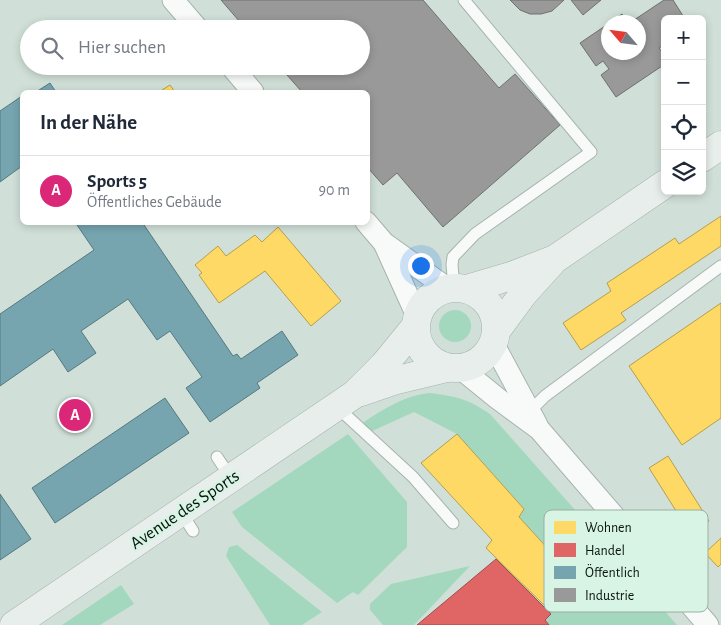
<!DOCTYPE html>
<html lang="de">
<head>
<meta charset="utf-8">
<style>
  :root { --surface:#fff; --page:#f6f6f7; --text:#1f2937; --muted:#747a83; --line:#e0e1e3; --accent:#db2777 }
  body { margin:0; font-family:"Alegreya Sans",sans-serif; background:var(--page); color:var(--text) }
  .controls { position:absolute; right:15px; top:15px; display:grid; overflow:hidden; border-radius:8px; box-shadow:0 2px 8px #0003 }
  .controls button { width:45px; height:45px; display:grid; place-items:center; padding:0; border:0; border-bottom:1px solid var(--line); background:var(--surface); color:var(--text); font:25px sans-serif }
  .compass { position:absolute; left:601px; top:15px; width:45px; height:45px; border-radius:50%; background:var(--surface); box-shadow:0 2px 8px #0003; rotate:298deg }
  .you { position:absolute; left:420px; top:265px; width:18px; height:18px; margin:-12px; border:4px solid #fff; border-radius:50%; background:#1a73e8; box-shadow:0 0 0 8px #1a73e833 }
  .badge { display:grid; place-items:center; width:32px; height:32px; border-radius:50%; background:var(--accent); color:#fff; font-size:16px; font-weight:700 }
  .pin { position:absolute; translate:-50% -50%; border:2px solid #fff; box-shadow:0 1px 5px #0006 }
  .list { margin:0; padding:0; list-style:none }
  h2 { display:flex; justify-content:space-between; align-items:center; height:65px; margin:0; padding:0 20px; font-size:21px }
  h2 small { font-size:16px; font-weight:400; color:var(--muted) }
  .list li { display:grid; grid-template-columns:32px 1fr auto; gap:15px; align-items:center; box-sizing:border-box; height:70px; padding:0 20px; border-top:1px solid var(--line) }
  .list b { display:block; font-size:19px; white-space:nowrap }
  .list p { margin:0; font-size:16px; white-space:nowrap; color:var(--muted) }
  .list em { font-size:16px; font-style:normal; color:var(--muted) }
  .icon { flex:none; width:28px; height:28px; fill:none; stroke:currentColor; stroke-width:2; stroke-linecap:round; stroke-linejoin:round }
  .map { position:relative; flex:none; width:721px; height:625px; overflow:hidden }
  .search { position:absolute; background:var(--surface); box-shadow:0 2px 8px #0003; left:20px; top:20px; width:350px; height:55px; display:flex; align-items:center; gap:12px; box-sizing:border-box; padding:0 18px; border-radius:28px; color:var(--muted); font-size:19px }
  .panel { position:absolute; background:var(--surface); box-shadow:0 2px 8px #0003; left:20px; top:90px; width:350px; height:135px; border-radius:8px }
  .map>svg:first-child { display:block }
  .green { fill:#a3d8be }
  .homes { fill:#ffd966; stroke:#b59e4c }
  .shops { fill:#e06666; stroke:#a04d4c }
  .public { fill:#76a5af; stroke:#55797f }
  .industry { fill:#999; stroke:#6e716f }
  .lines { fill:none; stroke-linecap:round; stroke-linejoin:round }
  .lane-casing { stroke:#a7b3ad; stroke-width:13 }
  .street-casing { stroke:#a7b3ad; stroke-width:23 }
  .secondary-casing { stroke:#a7b3ad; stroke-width:29 }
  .lane { stroke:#f8faf9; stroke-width:11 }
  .street { stroke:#f8faf9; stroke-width:21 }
  .secondary { stroke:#e8eeec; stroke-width:28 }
  .labels { text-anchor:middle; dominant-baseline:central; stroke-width:5; stroke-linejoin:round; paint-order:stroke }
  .street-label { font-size:18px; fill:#09130e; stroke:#d7f4e4 }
  .key { fill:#d7f4e4; stroke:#99b0a4; stroke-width:1 }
  .key-label { font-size:14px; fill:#09130e }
</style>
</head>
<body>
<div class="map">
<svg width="721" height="625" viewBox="0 0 721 625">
  <rect width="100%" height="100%" fill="#d0e0d8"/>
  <g class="green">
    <circle cx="455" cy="326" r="16"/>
    <path d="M429 393C456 396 468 399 490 414L677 625H549L545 620 551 614 548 609 581 585 519 517 524 509 457 434 414 412 370 432 364 424V422C385 408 404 396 429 393Z"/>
    <path d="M348 434 407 502V547L358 595 353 592 337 603 242 527 232 512Z"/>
    <path d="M237 545 322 612 302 625H270L226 556 229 547Z"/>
    <path d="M470 566 414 625H383L370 610V604L391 584Z"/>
    <path d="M121 585 134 604 100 625H62Z"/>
  </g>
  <g class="homes">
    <path d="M170 85 175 92H159Z"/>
    <path d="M721 216V246L621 313 626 320 581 350 563 323 611 291 607 283 675 238 679 244Z"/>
    <path d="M278 227 341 301 311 326 265 271 219 303 199 275 202 273 195 265 218 246 226 256 255 235 262 242Z"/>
    <path d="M721 303V418L682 445 629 366Z"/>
    <path d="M457 434 524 509 519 517 581 585 548 609 486 548 492 540 421 463Z"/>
    <path d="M668 456 709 521 690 533 649 468Z"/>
    <path d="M721 538V564L718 567 705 553Z"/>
  </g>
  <path class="shops" d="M496 559 551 614 545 620 549 625H417Z"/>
  <g class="public">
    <path d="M50 83 56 92H36Z"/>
    <path d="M22 96V166L0 182V111Z"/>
    <path d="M75 222H142L233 356 237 354 241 359 282 331 298 355 257 383 260 388 210 422 186 388 202 377 170 331 157 340 128 299 81 331 96 353 68 372 53 349 0 386V314L94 250Z"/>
    <path d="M165 398 189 433 55 523 32 488Z"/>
    <path d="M0 494 31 539 0 560Z"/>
  </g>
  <g class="industry">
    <path d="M221 0H423L499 88 515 74 560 125 443 227 397 173 383 185 368 168V92H302L279 66H361V29H246Z"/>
    <path d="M510 0H564L552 11 541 14H530L520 10Z"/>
    <path d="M571 0H601L583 15Z"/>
    <path d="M664 0H673L685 19H665V44L659 48 665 56V64L616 97 601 75 609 69 603 61 596 66 580 43 608 24V52H638V22H631Z"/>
    <path d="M622 14 627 22H610Z"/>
  </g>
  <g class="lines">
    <g class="lane-casing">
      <g id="lane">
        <path d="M454 287 452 265 453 257 475 234 591 152 464 0"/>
        <path d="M337 407 413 477 453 523"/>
        <path d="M530 411 545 396 721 266"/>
        <path d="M217 457 231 478"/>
        <path d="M181 512 193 531"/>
      </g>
    </g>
    <g class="street-casing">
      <g id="street">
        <path d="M173 0 198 29"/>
        <path d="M231 66 253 92"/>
        <path d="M366 222 384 243 447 288"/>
        <path d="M384 243 417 316"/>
        <path d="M493 343 537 425"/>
        <path d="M460 368 497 398 539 429 708 625"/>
      </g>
    </g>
    <g class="secondary-casing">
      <g id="secondary">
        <path d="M702 158 721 145"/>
        <circle cx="456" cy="328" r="40"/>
        <path d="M467 289 511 276 555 259 665 184"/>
        <path d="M496 331 524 293 552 262"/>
        <path d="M361 392 393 381 447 368"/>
        <path d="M14 625 355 394 384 365 415 327"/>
      </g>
    </g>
    <use href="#lane" class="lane"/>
    <use href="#street" class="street"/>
    <use href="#secondary" class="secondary"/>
  </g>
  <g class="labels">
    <g class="street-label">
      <text transform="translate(185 510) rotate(-34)">Avenue des Sports</text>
    </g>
  </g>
  <rect x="544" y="510" width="164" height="102" rx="8" class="key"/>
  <rect x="554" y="521" width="22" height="13" fill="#ffd966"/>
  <rect x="554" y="543" width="22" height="14" fill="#e06666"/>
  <rect x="554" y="566" width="22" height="13" fill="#76a5af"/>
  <rect x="554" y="588" width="22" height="14" fill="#999"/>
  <g class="key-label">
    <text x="585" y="532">Wohnen</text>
    <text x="585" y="555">Handel</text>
    <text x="585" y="577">Öffentlich</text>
    <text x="585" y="600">Industrie</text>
  </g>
</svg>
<div class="controls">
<button>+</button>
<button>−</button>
<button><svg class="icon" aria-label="locate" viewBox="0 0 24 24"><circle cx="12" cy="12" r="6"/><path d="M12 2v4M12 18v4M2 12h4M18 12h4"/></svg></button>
<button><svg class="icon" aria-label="layers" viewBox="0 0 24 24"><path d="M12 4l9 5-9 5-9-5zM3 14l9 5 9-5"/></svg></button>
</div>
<svg class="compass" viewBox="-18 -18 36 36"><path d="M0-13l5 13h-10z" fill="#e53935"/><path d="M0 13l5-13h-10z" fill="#747a83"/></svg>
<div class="you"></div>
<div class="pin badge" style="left:75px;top:415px">A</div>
<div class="search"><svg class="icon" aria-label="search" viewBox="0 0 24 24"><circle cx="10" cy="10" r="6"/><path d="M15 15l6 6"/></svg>Hier suchen</div>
<section class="panel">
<h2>In der Nähe<small></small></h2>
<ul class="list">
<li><span class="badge">A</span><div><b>Sports 5</b><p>Öffentliches Gebäude</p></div><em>90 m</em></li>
</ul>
</section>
</div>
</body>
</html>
